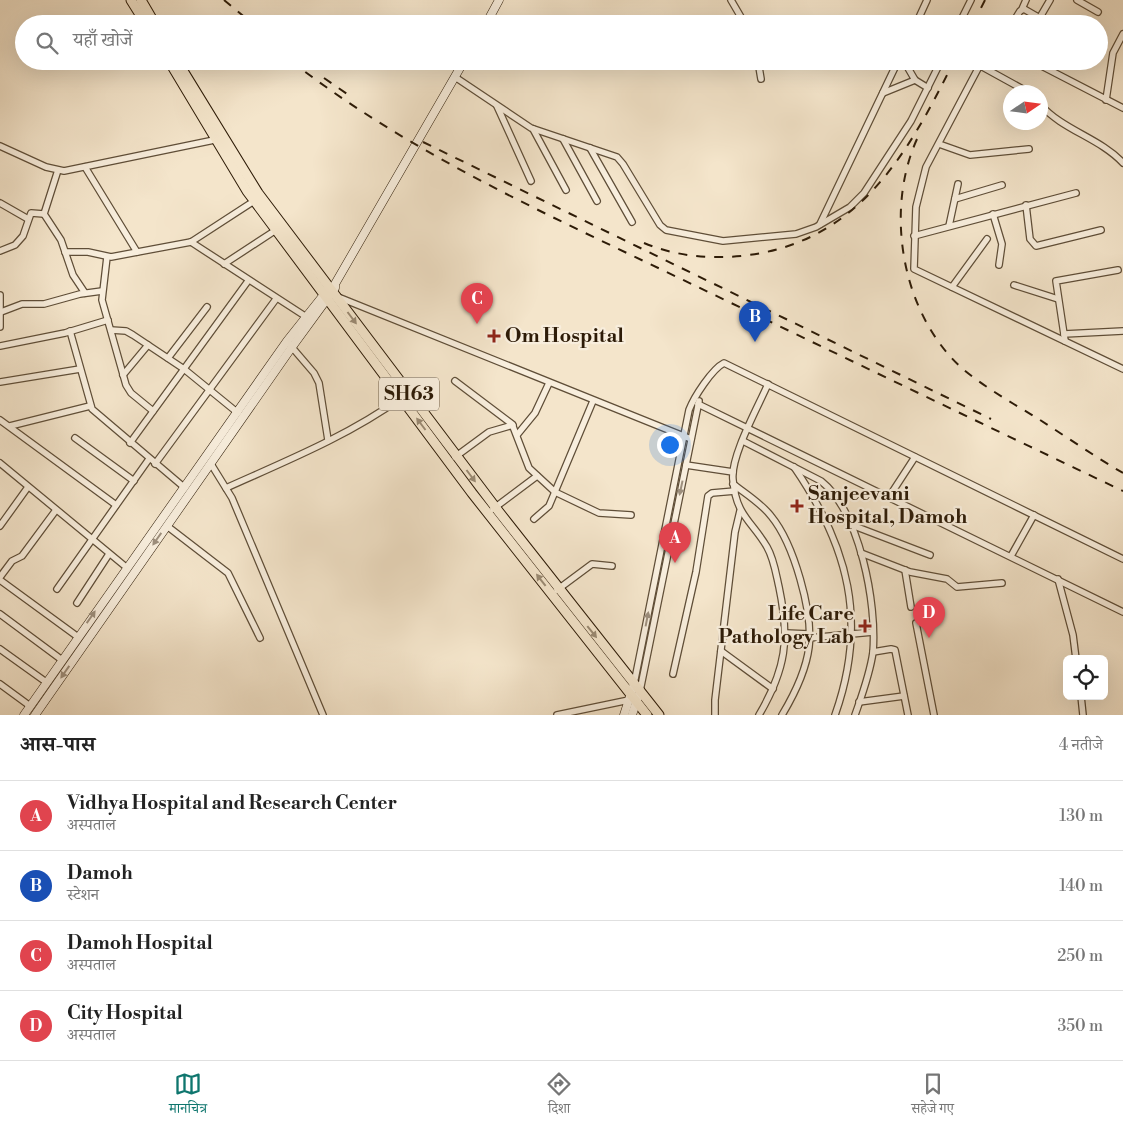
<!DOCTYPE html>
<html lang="hi">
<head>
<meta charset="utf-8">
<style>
  :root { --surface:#fff; --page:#f6f6f6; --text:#222; --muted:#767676; --line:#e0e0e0; --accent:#0f766e }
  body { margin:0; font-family:"Libre Bodoni","Noto Serif Devanagari",serif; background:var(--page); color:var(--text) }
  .controls { position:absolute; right:15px; bottom:15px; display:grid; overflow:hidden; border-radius:8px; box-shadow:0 5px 20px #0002 }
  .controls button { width:45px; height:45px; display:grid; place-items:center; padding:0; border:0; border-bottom:1px solid var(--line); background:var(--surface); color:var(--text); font:25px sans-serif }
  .compass { position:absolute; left:1003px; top:85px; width:45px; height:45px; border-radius:50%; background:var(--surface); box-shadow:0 5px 20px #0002; rotate:77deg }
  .you { position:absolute; left:669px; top:444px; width:18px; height:18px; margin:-12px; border:4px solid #fff; border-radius:50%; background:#1a73e8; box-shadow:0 0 0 8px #1a73e833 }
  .badge { display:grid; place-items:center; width:32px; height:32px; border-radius:50%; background:var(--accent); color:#fff; font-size:16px; font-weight:700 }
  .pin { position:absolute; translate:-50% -41px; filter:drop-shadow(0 1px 2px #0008) }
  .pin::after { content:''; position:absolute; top:26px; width:18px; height:15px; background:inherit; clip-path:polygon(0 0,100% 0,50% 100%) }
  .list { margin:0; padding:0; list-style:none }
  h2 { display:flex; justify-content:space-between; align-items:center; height:65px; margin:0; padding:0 20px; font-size:21px }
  h2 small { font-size:16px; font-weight:400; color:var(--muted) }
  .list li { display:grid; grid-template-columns:32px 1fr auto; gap:15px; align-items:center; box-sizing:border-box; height:70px; padding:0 20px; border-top:1px solid var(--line) }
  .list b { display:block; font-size:19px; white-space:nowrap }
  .list p { margin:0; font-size:16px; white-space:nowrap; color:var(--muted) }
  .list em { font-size:16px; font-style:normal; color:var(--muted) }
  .icon { flex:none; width:28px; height:28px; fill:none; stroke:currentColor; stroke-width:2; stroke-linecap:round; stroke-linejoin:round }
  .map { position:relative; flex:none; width:1123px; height:715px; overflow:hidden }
  .search { position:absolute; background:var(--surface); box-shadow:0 5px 20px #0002; left:15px; right:15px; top:15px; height:55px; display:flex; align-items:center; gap:12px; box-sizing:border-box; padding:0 18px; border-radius:28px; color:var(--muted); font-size:19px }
  .sheet { height:345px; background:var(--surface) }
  nav { display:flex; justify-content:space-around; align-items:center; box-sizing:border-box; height:70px; border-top:1px solid var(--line); background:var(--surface); font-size:14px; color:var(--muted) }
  nav a { display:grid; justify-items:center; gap:2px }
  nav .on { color:var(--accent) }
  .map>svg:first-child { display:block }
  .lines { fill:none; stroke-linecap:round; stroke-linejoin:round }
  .minor-casing { stroke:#5f4e38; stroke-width:8 }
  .secondary-casing { stroke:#2d1b07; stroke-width:9 }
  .primary-casing { stroke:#2d1b07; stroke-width:11 }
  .minor { stroke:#f8eedd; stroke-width:5.5 }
  .secondary { stroke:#f8eedd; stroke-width:8 }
  .primary { stroke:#f4e5cb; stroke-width:9 }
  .rail { stroke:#2d1b07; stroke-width:2; stroke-dasharray:9 9; stroke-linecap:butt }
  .oneway { fill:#9a8a73 }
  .oneway2 { fill:#9d8f7d }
  .poi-dot { fill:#8f2418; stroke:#f8eedd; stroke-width:2 }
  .labels { text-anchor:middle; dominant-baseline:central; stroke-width:4.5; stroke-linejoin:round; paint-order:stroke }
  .shield { fill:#f8eedd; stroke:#6a5a47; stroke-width:1 }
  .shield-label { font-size:19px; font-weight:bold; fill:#2d1b07 }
  .poi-label { font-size:20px; font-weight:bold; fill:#2d1b07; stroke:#f8eedd; text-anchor:start }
</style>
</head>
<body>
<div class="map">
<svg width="1123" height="715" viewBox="0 0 1123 715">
  <rect width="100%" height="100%" fill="#f4e5cb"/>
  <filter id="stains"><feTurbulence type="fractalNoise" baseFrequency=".004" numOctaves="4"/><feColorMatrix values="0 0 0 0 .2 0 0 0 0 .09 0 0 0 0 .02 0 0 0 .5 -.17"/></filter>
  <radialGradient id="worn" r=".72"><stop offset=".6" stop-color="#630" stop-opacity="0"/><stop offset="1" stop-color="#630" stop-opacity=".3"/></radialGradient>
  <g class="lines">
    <g class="minor-casing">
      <g id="minor">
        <path d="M731 0 745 24"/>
        <path d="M1077 0 1098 12"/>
        <path d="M1022 9 1026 0"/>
        <path d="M916 24 927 0"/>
        <path d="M959 24 971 0"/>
        <path d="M1012 24 1020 11 1024 9 1050 24"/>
        <path d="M1036 24 1050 0"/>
        <path d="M758 61 761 79"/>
        <path d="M904 61 915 80 928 88"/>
        <path d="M982 61 926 167 916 207 914 269 1123 369"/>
        <path d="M1032 61 1123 108"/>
        <path d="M979 65 1028 92"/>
        <path d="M455 77 531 128 617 157 623 164 660 225 666 230 723 241 796 234 816 227 850 207 864 193 911 121 941 61"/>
        <path d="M883 93 915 80"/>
        <path d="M1106 100 1113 53 1123 34"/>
        <path d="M1040 104C1062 130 1100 138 1123 163"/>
        <path d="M497 106 531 181"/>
        <path d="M533 129 566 190"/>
        <path d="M563 139 597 201"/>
        <path d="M939 144 970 155 1029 149"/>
        <path d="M0 146 46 167 64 171 219 139"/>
        <path d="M590 148 632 222"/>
        <path d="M85 167 137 252"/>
        <path d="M58 170 44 214 61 240 73 275 85 293"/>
        <path d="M955 199 1002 185"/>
        <path d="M0 203 28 219"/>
        <path d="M1026 205 1030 239 1036 246 1101 230"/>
        <path d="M993 214 1002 244 999 265"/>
        <path d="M820 224 898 61"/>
        <path d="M949 226 958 184"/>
        <path d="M914 236 1076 193"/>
        <path d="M191 242 308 318"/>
        <path d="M0 251 15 245 23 236 31 213 44 214"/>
        <path d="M65 252H88L111 257 191 242 254 201"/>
        <path d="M107 257 102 300 126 385 131 393 153 411"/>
        <path d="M224 264 276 230"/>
        <path d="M1014 285 1058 299"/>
        <path d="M952 287 987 239"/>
        <path d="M0 295V327"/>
        <path d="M338 297 691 439"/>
        <path d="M1 312 22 304H44L80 294 102 291"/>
        <path d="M111 330 126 331 133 335 184 369 238 413"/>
        <path d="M70 331 92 409 185 488"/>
        <path d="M1064 334 1123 331"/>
        <path d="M1065 341 1056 281 1118 270"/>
        <path d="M290 345 314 373 319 383 328 440"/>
        <path d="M0 346 65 333 108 320"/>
        <path d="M168 358 207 307"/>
        <path d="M123 375 148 345"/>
        <path d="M455 381 512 424 529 468 555 492 599 513 631 515"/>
        <path d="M0 382 80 369"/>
        <path d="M698 404 1123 612"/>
        <path d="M0 420 116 505"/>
        <path d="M10 426 90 406"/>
        <path d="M517 435 535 413 549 383"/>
        <path d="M75 438 134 481"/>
        <path d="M743 441 821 481C860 512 877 604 873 652 870 674 862 695 855 715"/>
        <path d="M130 443 248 281"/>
        <path d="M455 457 489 432 513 425"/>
        <path d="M0 463 126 567"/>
        <path d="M155 464 276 299"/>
        <path d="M211 464 232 498 323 715"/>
        <path d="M686 465 733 472"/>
        <path d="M794 467C849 547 868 622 835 715"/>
        <path d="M733 484C746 494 761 503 771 516 794 544 813 612 809 647 806 671 794 695 782 715"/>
        <path d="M226 488C286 461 348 436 401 398"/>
        <path d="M889 497 915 457"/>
        <path d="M493 509 537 476"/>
        <path d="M534 519 549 506 593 401"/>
        <path d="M849 524 930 555"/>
        <path d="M0 526 28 487"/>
        <path d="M167 526 228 573 260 638"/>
        <path d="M861 553 910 572 947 579 957 587 1002 583"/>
        <path d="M1011 556 1034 515"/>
        <path d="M905 570 911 607"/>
        <path d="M0 577 12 561 22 556 56 510"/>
        <path d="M1058 579 1073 635 1076 659"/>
        <path d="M0 580 78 637"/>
        <path d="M57 589 149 459"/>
        <path d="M557 590 592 564 612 566"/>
        <path d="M77 603 109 554"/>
        <path d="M0 614 62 660"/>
        <path d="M916 623 934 715"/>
        <path d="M786 633 809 634"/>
        <path d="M809 638 873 632"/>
        <path d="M0 649 46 682"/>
        <path d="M721 651 773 689"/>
        <path d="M873 652 891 649 895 650 908 715"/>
        <path d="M673 674 696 572 708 496 712 493 735 491"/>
        <path d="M0 684 30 706"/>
        <path d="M634 684 689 410C694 397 712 369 724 363L1123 559"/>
        <path d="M640 691 699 401"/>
        <path d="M1081 696 1083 715"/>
        <path d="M859 702 904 696"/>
        <path d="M557 715 629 700"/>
        <path d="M715 715V700L735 532 740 511"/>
        <path d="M759 715C786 669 790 639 779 587 776 574 774 559 767 547 752 521 736 516 733 480 730 457 758 407 768 384"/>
      </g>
    </g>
    <g class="secondary-casing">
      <g id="secondary">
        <path d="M486 24 499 0"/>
        <path d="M24 715 287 341 326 292"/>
        <path d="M35 715 292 347 335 288V284L464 61"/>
        <path d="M624 715 634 684"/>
        <path d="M632 715 640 691"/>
      </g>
    </g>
    <g class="primary-casing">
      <g id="primary">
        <path d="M131 0 146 24"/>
        <path d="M141 0 155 24"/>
        <path d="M169 61 247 191 472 493 647 715"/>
        <path d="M177 61 258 193 499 512 659 715"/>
      </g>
    </g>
    <use href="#minor" class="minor"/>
    <use href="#secondary" class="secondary"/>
    <use href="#primary" class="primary"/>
    <g class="rail">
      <path d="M224 0 253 24"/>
      <path d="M973 24 985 0"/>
      <path d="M291 61C408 152 544 213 677 277 825 348 974 420 1123 491"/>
      <path d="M324 78 353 98"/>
      <path d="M917 139C884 212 902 316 964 370 986 388 1012 403 1037 418 1065 436 1094 456 1123 473"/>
      <path d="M423 142 991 419"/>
      <path d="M644 243C675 256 708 259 741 256 857 244 907 156 954 61"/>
    </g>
  </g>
  <defs><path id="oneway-solid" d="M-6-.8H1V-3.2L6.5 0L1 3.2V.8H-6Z" transform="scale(1.25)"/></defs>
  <g class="oneway">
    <use href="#oneway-solid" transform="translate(352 318) rotate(53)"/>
    <use href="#oneway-solid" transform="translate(421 424) rotate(-127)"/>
    <use href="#oneway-solid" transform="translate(471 476) rotate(53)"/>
    <use href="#oneway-solid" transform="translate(541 580) rotate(-128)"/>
    <use href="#oneway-solid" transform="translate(592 632) rotate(51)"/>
  </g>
  <g class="oneway2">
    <use href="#oneway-solid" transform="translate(681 488) rotate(102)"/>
    <use href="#oneway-solid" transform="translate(157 539) rotate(125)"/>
    <use href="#oneway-solid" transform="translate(91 617) rotate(-55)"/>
    <use href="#oneway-solid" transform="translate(647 619) rotate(-79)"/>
    <use href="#oneway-solid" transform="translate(65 672) rotate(125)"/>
  </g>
  <g class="poi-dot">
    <path d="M491.5 328.5h5v5h5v5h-5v5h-5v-5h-5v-5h5z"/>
    <path d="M794.5 498.5h5v5h5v5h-5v5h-5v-5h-5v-5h5z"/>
    <path d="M862.5 618.5h5v5h5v5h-5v5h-5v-5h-5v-5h5z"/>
  </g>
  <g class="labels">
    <rect class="shield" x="379" y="377.5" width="60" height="33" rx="4"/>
    <g class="shield-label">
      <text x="409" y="394">SH63</text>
    </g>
    <g class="poi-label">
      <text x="505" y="336">Om Hospital</text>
      <text x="808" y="494">Sanjeevani<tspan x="808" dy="23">Hospital, Damoh</tspan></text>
      <text x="854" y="614" text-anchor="end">Life Care<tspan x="854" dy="23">Pathology Lab</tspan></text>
    </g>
  </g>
  <rect width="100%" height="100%" filter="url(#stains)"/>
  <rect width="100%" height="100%" fill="url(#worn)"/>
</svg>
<div class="controls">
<button><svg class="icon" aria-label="locate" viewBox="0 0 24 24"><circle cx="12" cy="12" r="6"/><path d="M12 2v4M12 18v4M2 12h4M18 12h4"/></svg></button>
</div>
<svg class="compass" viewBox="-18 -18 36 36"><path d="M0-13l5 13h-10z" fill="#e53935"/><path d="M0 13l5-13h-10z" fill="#767676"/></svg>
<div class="you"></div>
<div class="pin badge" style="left:675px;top:563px;background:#e0444e">A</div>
<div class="pin badge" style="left:755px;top:342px;background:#1a4fb4">B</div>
<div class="pin badge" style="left:477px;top:324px;background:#e0444e">C</div>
<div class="pin badge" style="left:929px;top:638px;background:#e0444e">D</div>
<div class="search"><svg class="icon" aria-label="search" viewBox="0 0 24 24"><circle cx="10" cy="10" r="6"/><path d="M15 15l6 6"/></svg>यहाँ खोजें</div>
</div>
<section class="sheet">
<h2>आस-पास<small>4 नतीजे</small></h2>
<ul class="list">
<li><span class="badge" style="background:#e0444e">A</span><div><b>Vidhya Hospital and Research Center</b><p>अस्पताल</p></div><em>130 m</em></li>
<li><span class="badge" style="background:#1a4fb4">B</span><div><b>Damoh</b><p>स्टेशन</p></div><em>140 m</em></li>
<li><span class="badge" style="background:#e0444e">C</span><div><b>Damoh Hospital</b><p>अस्पताल</p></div><em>250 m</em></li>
<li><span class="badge" style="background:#e0444e">D</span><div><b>City Hospital</b><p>अस्पताल</p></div><em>350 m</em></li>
</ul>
</section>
<nav>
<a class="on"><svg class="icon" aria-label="map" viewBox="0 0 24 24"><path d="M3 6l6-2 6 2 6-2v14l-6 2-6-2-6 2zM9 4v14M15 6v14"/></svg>मानचित्र</a>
<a><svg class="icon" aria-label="directions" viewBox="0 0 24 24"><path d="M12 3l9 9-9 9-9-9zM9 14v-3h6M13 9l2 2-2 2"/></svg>दिशा</a>
<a><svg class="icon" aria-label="saved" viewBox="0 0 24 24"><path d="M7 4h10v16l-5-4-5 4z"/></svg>सहेजे गए</a>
</nav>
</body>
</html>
